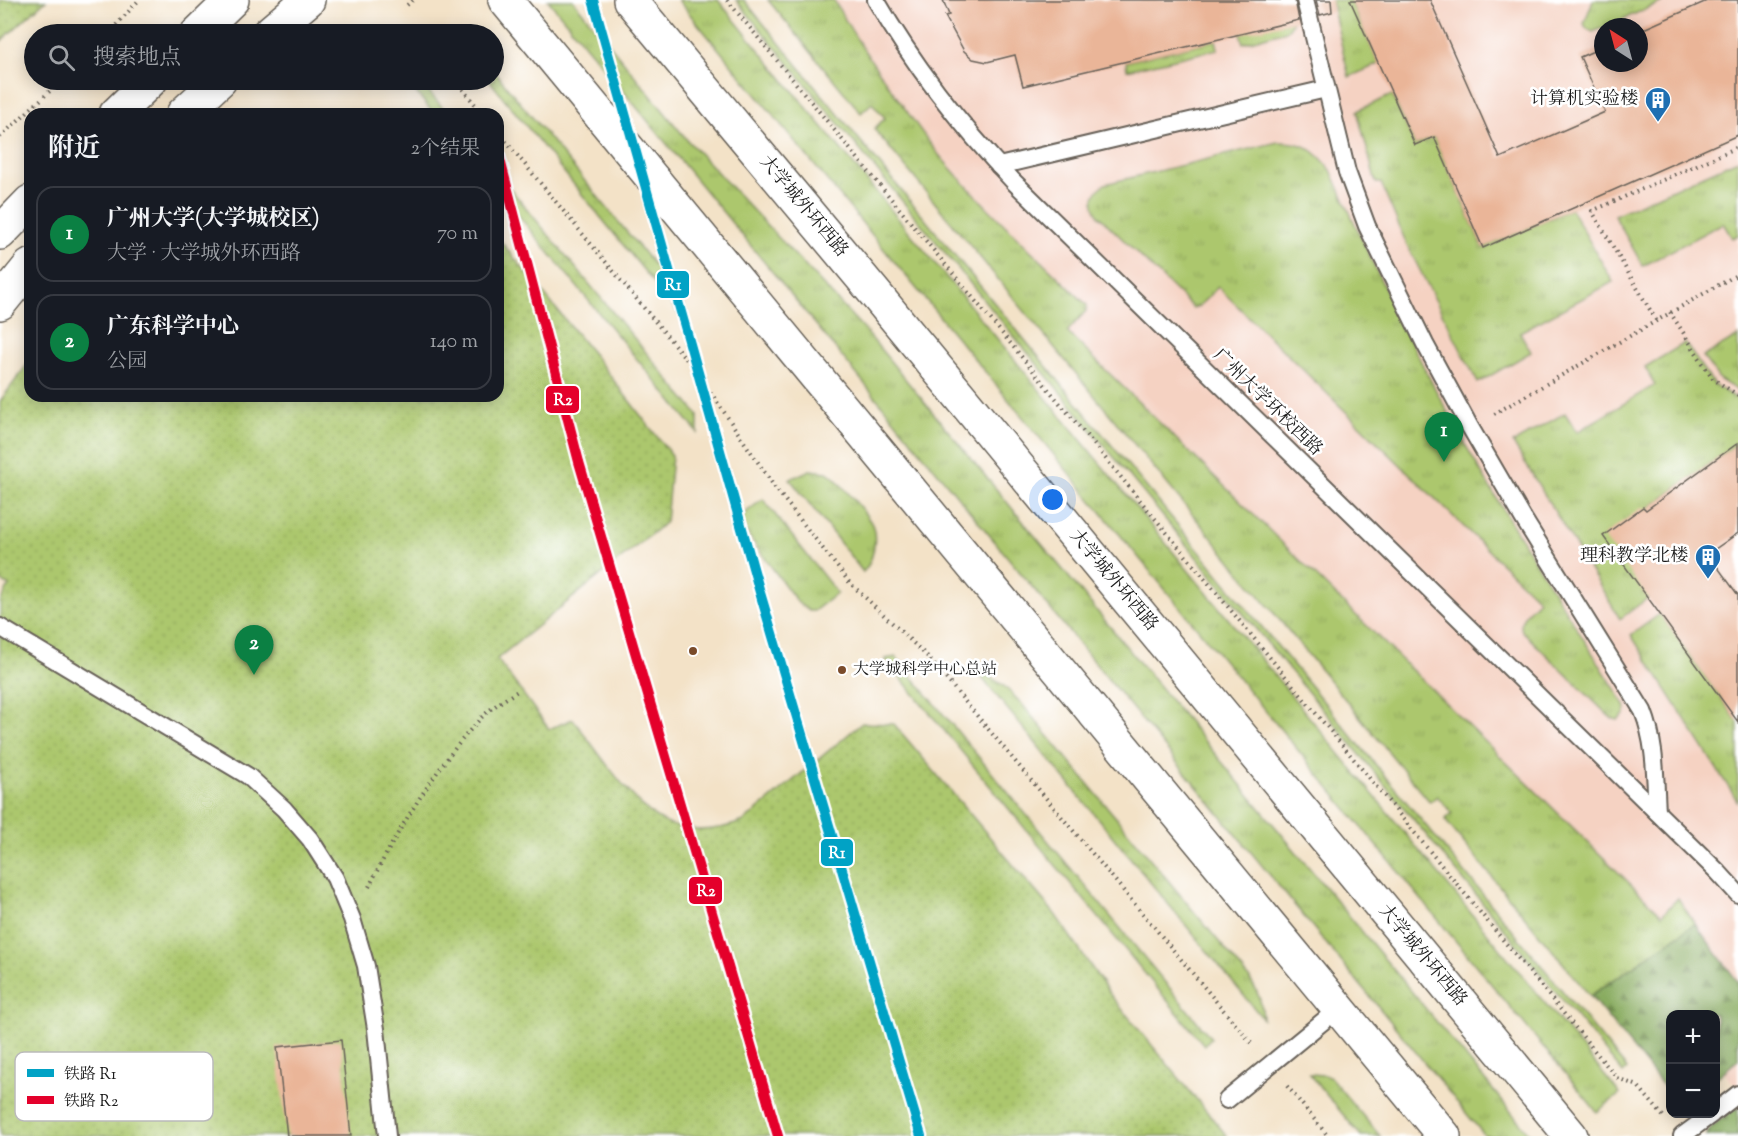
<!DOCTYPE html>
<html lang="zh">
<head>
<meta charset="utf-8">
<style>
  :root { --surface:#171b24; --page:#242831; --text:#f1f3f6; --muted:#9ea1a6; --line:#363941; --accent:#0b8043 }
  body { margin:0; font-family:"Sorts Mill Goudy","Noto Serif SC",serif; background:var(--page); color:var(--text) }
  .controls { position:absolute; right:18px; bottom:18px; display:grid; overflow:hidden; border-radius:12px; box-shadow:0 3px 15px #0003 }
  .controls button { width:54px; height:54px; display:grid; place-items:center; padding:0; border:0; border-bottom:2px solid var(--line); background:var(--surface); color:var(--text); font:30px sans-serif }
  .compass { position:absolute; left:1594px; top:18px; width:54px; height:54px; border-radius:50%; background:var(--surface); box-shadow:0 3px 15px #0003; rotate:324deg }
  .you { position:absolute; left:1053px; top:500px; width:21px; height:21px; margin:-15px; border:4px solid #fff; border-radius:50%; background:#1a73e8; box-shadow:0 0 0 9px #1a73e833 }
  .badge { display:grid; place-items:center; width:39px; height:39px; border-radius:50%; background:var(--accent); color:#fff; font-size:20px; font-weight:700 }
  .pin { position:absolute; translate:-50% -50px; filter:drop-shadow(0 2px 3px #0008) }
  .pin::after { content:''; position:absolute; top:32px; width:21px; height:18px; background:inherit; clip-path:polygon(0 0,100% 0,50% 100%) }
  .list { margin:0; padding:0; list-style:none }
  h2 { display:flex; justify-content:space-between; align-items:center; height:78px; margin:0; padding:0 24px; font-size:26px }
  h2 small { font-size:20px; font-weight:400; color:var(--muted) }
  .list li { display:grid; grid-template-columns:39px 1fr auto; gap:18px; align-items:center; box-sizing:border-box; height:96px; margin:0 12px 12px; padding:0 12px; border:2px solid var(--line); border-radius:18px }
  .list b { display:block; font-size:22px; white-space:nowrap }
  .list p { margin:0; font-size:20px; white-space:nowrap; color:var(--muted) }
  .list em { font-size:20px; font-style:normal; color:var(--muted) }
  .icon { flex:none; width:33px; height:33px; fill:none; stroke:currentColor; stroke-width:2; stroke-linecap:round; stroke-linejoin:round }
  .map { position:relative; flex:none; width:1738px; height:1136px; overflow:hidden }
  .search { position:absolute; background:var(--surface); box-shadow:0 3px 15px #0003; left:24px; top:24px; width:480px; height:66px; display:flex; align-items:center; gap:15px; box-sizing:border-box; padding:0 21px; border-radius:33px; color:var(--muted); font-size:22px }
  .panel { position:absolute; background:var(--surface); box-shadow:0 3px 15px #0003; left:24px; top:108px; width:480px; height:294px; border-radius:18px }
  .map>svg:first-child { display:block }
  .built { fill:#f5d2c2; fill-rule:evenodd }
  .grass { fill:url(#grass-tufts); stroke:#647244; stroke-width:1.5 }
  .forest { fill:url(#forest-firs); stroke:#52643e; stroke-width:1.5 }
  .park { fill:url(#park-dots); stroke:#647244; stroke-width:1.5 }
  .building { fill:#eab598 }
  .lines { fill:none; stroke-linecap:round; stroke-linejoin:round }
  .service-casing { stroke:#676158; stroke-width:20 }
  .tertiary-casing { stroke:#676158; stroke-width:36 }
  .primary-casing { stroke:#676158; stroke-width:36 }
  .path { stroke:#676158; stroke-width:4; stroke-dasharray:1.5 4.5; stroke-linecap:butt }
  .service { stroke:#fff; stroke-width:16 }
  .tertiary { stroke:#fff; stroke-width:33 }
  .primary { stroke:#fff; stroke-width:33 }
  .rail-1-casing { stroke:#fff; stroke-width:15 }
  .rail-2-casing { stroke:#fff; stroke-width:15 }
  .rail-1 { stroke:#01a2c5; stroke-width:10 }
  .rail-2 { stroke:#e4002b; stroke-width:10 }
  .bus-dot { fill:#7a4b2a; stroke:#fff; stroke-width:2 }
  .labels { text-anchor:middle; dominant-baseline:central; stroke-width:5; stroke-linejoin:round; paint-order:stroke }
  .bus-label { font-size:16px; fill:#1c1c1c; stroke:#fff; text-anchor:start }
  .poi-label { font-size:18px; fill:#1c1c1c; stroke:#fff; text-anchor:end }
  .street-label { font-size:18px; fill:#1c1c1c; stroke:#fff }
  .key { fill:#fff; stroke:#bbb; stroke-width:1.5 }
  .key-label { font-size:16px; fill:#1c1c1c }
  .line-badge { stroke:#fff; stroke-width:2 }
  .badge-label { font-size:16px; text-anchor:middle; font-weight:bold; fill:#fff }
</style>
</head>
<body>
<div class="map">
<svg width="1738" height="1136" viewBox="0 0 1738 1136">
  <defs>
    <pattern id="grass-tufts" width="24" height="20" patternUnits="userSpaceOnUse" patternTransform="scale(1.5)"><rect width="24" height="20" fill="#acc76d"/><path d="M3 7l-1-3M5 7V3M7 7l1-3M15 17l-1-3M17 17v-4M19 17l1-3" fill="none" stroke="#93aa5e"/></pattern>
    <pattern id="forest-firs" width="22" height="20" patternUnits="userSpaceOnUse" patternTransform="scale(1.5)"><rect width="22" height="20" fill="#89ac60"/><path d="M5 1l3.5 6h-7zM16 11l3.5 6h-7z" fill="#6f8b4e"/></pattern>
    <pattern id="park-dots" width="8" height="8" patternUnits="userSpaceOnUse" patternTransform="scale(1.5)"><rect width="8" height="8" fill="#acc76d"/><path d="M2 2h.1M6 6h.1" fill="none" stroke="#93aa5e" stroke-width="1.8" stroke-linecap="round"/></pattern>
  </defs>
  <rect width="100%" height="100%" fill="#fff"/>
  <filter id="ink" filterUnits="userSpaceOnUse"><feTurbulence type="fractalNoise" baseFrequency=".0167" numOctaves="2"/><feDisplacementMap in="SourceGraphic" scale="12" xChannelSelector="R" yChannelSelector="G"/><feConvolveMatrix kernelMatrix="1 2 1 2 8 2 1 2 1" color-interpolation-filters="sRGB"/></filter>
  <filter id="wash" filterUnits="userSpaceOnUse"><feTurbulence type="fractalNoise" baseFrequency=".008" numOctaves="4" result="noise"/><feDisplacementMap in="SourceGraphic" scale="24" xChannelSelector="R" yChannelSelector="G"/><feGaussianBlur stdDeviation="1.35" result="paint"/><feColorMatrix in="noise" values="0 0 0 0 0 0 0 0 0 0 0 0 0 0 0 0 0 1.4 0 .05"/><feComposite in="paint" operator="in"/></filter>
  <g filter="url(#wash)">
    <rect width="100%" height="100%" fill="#f3e2c7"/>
    <path class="built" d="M768 0H1738V1090L1724 1072 1716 1078V1014H1670V1094L1445 820 1452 813 1437 796 1430 802 874 129 885 118 872 103 861 113ZM1603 27H1639V63H1603Z"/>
    <g class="grass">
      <path d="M548 0H573L688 141 863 328 1531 1136H1485Z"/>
      <path d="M678 0H718L1620 1094 1597 1112Z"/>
      <path d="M736 0H744L1627 1069 1623 1073Z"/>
      <path d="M768 0H834C852 34 874 65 896 96 912 118 927 141 945 162 989 212 1039 258 1087 305L1086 311 1067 332 1662 915 1678 898 1695 924 1590 996 1445 820 1452 813 1437 796 1430 802 874 129 885 118 872 103 861 113Z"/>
      <path d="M1331 0H1350L1379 64 1349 77Z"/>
      <path d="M1593 0H1667L1593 32 1587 29 1584 24Z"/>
      <path d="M1295 16 1290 27 1286 31 1243 43 1240 34Z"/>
      <path d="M1216 40 1218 49 1127 70 1126 62Z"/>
      <path d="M494 71 678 294 684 306 689 326 489 80H494Z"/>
      <path d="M406 80H419L448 114H434Z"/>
      <path d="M1392 95 1415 145 1434 137 1483 248 1571 209 1613 282 1520 332 1531 352 1478 383 1407 245 1381 183H1376L1357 111Z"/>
      <path d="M1278 142C1303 141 1316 150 1331 170 1376 273 1424 374 1481 472 1527 551 1577 628 1625 705 1628 713 1623 717 1617 720L1610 717 1522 631C1517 617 1531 610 1539 600L1218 287 1199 306 1193 308 1099 216C1090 203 1092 193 1105 184Z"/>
      <path d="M1738 160V235L1732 238 1723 223 1643 266 1614 215Z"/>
      <path d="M498 174 698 415V433L498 191Z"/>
      <path d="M1738 336V391L1720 380 1703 357Z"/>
      <path d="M1685 343 1714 385 1738 399V443L1646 510 1648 598 1620 619 1513 443 1565 413 1577 432 1655 385 1645 367Z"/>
      <path d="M810 470 827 472 834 477C843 487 869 515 873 527 877 541 873 562 863 572L790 479Z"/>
      <path d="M763 499 837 593 814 611H809L798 603 745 531 742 519 745 513Z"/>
      <path d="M1660 614 1738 722V802L1631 635Z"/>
      <path d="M896 657 1211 1038 1204 1045 885 659Z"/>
      <path d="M972 666 1003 685 1021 703 1249 978C1258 991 1263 1003 1263 1019Z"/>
      <path d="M1309 1074 1324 1075 1331 1078 1380 1136H1361Z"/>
    </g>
    <g class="forest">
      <path d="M1695 924 1738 982V1060L1716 1078V1014H1670V1094L1590 996Z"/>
      <path d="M1738 1107V1136H1706C1712 1123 1727 1115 1738 1107Z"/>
    </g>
    <g class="park">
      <path d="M0 0H46L0 42Z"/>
      <path d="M498 238 594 355 672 456 666 522 497 659 549 729 573 719C594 746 628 798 656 817 682 835 716 832 744 821L862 723 894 724 1054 913 1112 997 1227 1136H0V602L9 586 0 580V401L30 361V396H498Z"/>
    </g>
    <g id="blocks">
      <g class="building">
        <path d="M943 0H1295L1299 20 1023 86 1015 55 987 62 973 59 964 51 945 16 949 15Z"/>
        <path d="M1316 0H1331L1332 12 1320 15Z"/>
        <path d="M1350 0H1430L1500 158 1605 112 1580 57 1603 47V63H1639V31L1709 0H1738V135L1483 248 1434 137 1415 145Z"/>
        <path d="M1738 443V533L1708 554 1738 595V722L1603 536 1643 507 1646 510Z"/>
        <path d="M341 1040 351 1136H287L277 1047Z"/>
      </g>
    </g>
  </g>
  <g filter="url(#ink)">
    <use href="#blocks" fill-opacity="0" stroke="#676158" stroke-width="1.5"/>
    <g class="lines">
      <g class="service-casing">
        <g id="service">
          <path d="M876 0C914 66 962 127 1014 182L1718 872 1738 894"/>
          <path d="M1305 0 1347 172 1367 226 1425 344 1470 427 1523 518 1643 711C1656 744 1655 777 1657 812"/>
          <path d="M999 166 1326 89"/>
          <path d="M0 627 248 776 284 809 310 839 335 878 352 919 366 966 376 1029 387 1136"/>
          <path d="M1227 1100 1338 1009"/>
          <path d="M1716 1111 1738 1094"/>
          <path d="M1682 1136 1712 1114"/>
        </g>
      </g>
      <g class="tertiary-casing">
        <g id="tertiary">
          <path d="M197 34 232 0"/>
          <path d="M268 34 308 0"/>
          <path d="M116 114 151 80"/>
          <path d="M183 114 220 80"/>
          <path d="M0 233 30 202"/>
          <path d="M0 303 30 266"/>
        </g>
      </g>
      <g class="primary-casing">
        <g id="primary">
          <path d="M505 0 1444 1136"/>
          <path d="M630 0 873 291 1571 1136"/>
        </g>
      </g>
      <g class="path">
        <path d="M727 0 1617 1078 1638 1086 1663 1116"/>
        <path d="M407 5 413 0"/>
        <path d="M108 34 139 0"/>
        <path d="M455 80 483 114"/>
        <path d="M498 132 697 372 776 489 850 583 927 656 1251 1043"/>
        <path d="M0 137 62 80"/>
        <path d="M1670 312 1713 379 1738 395"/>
        <path d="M1656 320 1592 211 1738 147"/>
        <path d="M1494 414 1738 274"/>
        <path d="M369 887C396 832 440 761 482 717 493 706 507 698 519 690"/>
        <path d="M1287 1086 1328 1136"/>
      </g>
      <use href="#service" class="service"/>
      <use href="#tertiary" class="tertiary"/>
      <use href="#primary" class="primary"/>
      <g class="rail-1-casing">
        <path id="rail-1" d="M593 0 761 596 921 1136"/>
      </g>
      <g class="rail-2-casing">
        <path id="rail-2" d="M498 152 579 462 778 1136"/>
      </g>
      <use href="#rail-1" class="rail-1"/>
      <use href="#rail-2" class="rail-2"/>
    </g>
  </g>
  <defs>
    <g id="building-pin" transform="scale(1.35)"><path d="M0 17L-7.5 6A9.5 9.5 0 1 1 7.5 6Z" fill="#1f6fb2" stroke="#fff"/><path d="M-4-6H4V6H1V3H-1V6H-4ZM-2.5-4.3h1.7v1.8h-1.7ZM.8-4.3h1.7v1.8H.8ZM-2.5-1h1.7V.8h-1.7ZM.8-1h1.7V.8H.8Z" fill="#fff"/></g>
  </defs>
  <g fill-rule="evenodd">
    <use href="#building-pin" x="1658" y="100"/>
    <use href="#building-pin" x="1708" y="557"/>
  </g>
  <g class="bus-dot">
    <circle cx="693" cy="651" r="5"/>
    <circle cx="842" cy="670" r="5"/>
  </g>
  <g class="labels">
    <g class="bus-label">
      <text x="853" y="670">大学城科学中心总站</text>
    </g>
    <g class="poi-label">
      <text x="1638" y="100">计算机实验楼</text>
      <text x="1688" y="557">理科教学北楼</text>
    </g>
    <g class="street-label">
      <text transform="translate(803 207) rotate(50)">大学城外环西路</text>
      <text transform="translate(1267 403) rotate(44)">广州大学环校西路</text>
      <text transform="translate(1113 581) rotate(50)">大学城外环西路</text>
      <text transform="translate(1422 956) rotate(50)">大学城外环西路</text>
    </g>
  </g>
  <rect x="15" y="1052" width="198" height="69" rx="9" class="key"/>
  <rect x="27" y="1069" width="27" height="8" fill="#01a2c5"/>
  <rect x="27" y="1096" width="27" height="8" fill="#e4002b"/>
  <g class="key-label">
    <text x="64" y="1079">铁路 R1</text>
    <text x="64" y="1106">铁路 R2</text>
  </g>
  <g class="line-badge">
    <rect x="656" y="270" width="34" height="29" rx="6" fill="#01a2c5"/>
    <rect x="545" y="385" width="35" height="29" rx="6" fill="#e4002b"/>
    <rect x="820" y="838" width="34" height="29" rx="6" fill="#01a2c5"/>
    <rect x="688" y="876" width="35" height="29" rx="6" fill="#e4002b"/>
  </g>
  <g class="badge-label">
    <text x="673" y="290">R1</text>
    <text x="563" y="405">R2</text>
    <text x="837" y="858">R1</text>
    <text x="706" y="896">R2</text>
  </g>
</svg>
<div class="controls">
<button>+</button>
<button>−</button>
</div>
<svg class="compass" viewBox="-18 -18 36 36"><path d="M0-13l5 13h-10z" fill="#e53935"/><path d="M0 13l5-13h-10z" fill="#9ea1a6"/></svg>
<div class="you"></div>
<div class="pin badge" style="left:1444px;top:462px">1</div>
<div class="pin badge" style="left:254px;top:675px">2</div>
<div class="search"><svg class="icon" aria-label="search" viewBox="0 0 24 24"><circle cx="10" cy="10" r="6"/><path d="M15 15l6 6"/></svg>搜索地点</div>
<section class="panel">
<h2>附近<small>2个结果</small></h2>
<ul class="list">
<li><span class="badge">1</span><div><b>广州大学(大学城校区)</b><p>大学 · 大学城外环西路</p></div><em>70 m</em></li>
<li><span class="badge">2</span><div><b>广东科学中心</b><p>公园</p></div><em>140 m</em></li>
</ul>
</section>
</div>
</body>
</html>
